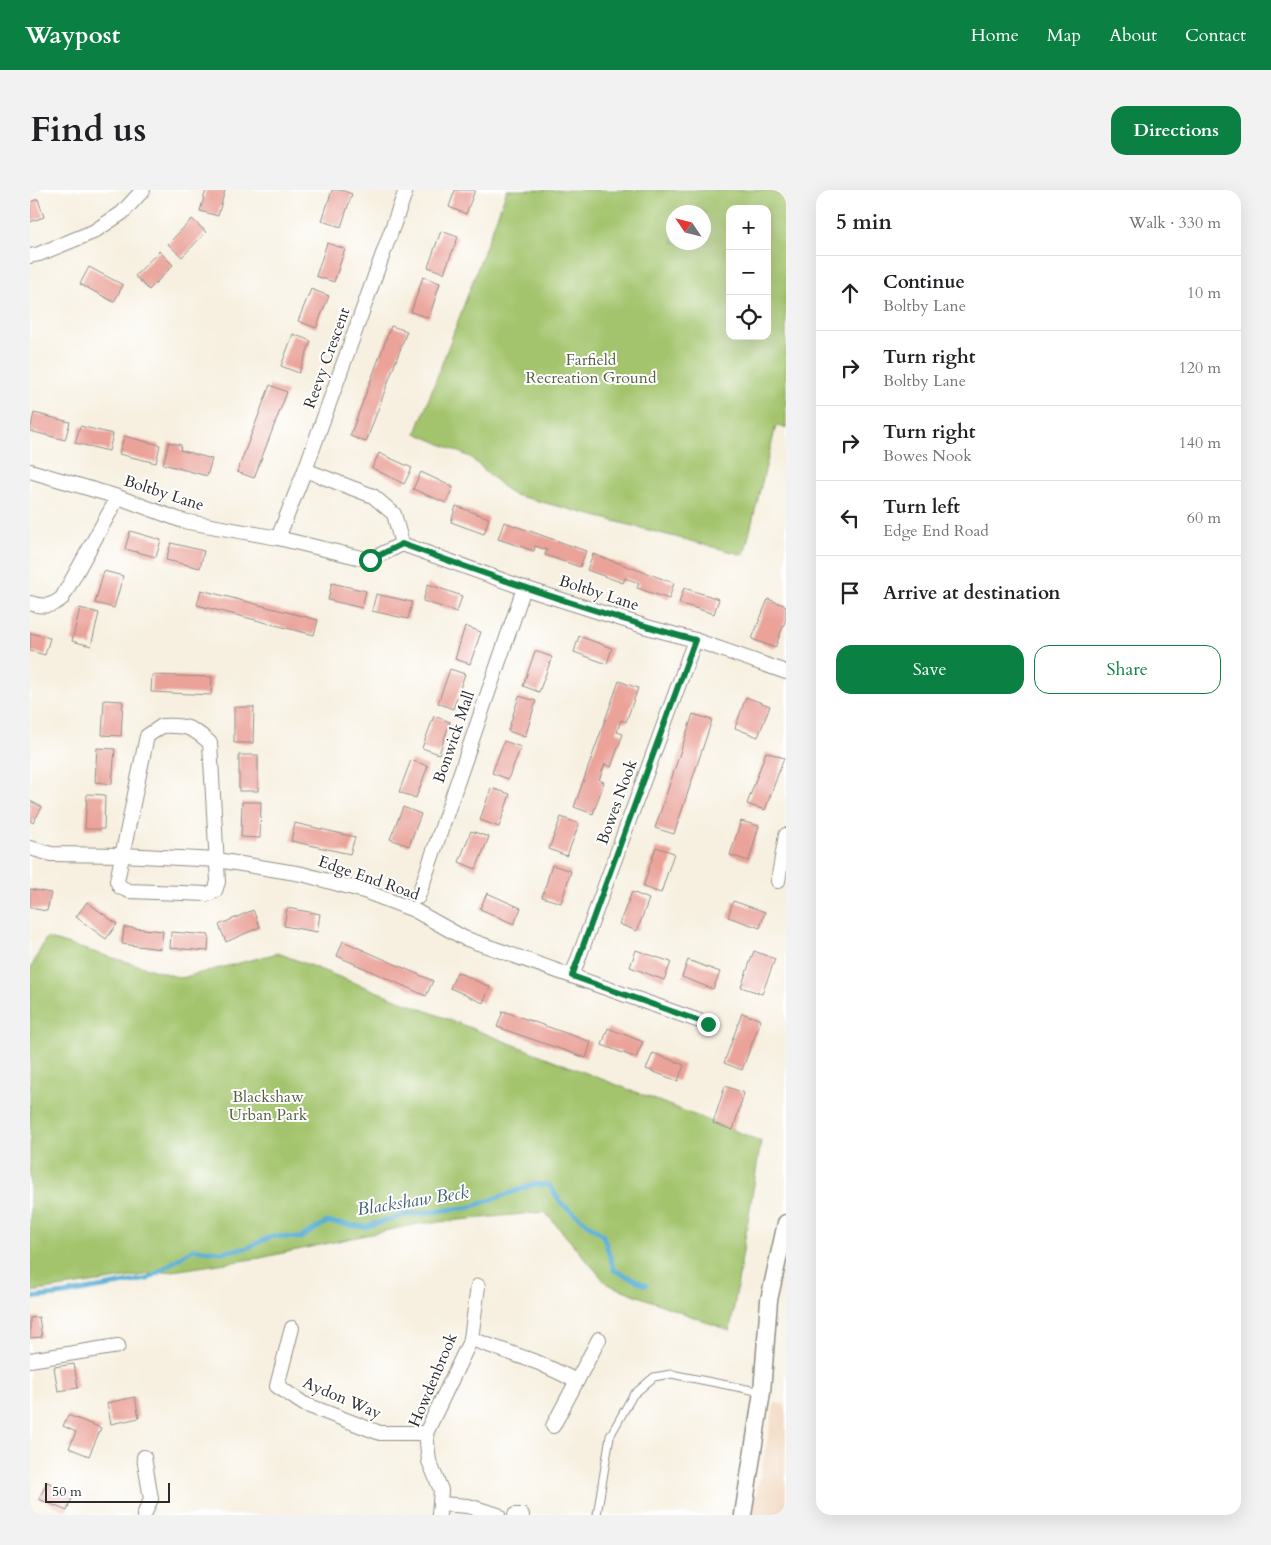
<!DOCTYPE html>
<html lang="en">
<head>
<meta charset="utf-8">
<style>
  :root { --surface:#fff; --page:#f2f2f2; --text:#202124; --muted:#757577; --line:#e0e0e0; --accent:#0b8043 }
  body { margin:0; font-family:Cardo,serif; background:var(--page); color:var(--text) }
  .controls { position:absolute; right:15px; top:15px; display:grid; overflow:hidden; border-radius:10px; box-shadow:0 5px 20px #0002 }
  .controls button { width:45px; height:45px; display:grid; place-items:center; padding:0; border:0; border-bottom:1px solid var(--line); background:var(--surface); color:var(--text); font:25px sans-serif }
  .compass { position:absolute; left:636px; top:15px; width:45px; height:45px; border-radius:50%; background:var(--surface); box-shadow:0 5px 20px #0002; rotate:305deg }
  .scale { position:absolute; left:15px; bottom:12px; width:125px; box-sizing:border-box; padding-left:5px; border:2px solid #2b2b2b; border-top:0; font-size:14px; line-height:18px; white-space:nowrap; color:#2b2b2b; -webkit-text-stroke:4px #fff; paint-order:stroke }
  .stop { position:absolute; width:15px; height:15px; margin:-11px; border:4px solid #0b8043; border-radius:50%; background:#fff }
  .stop.end { background:#0b8043; border-color:#fff; box-shadow:0 1px 5px #0008 }
  .list { margin:0; padding:0; list-style:none }
  h2 { display:flex; justify-content:space-between; align-items:center; height:65px; margin:0; padding:0 20px; font-size:21px }
  h2 small { font-size:16px; font-weight:400; color:var(--muted) }
  .list li { display:grid; grid-template-columns:32px 1fr auto; gap:15px; align-items:center; box-sizing:border-box; height:75px; padding:0 20px; border-top:1px solid var(--line) }
  .list b { display:block; font-size:19px; white-space:nowrap }
  .list p { margin:0; font-size:16px; white-space:nowrap; color:var(--muted) }
  .list em { font-size:16px; font-style:normal; color:var(--muted) }
  .actions { display:flex; gap:10px; padding:15px 20px }
  .actions a { flex:1; padding:11px 0; border:1px solid var(--accent); border-radius:15px; text-align:center; font-size:18px; color:var(--accent) }
  .actions .main { background:var(--accent); color:#fff }
  .icon { flex:none; width:28px; height:28px; fill:none; stroke:currentColor; stroke-width:2; stroke-linecap:round; stroke-linejoin:round }
  .map { position:relative; flex:none; width:756px; height:1325px; overflow:hidden; border-radius:15px }
  header { display:flex; align-items:center; gap:30px; box-sizing:border-box; height:70px; padding:0 25px; background:var(--accent); color:#fff }
  header strong { font-size:24px }
  nav { display:flex; gap:28px; margin-inline-start:auto; font-size:18px }
  .intro { display:flex; align-items:center; justify-content:space-between; box-sizing:border-box; height:120px; padding:0 30px }
  h1 { margin:0; font-size:35px }
  .button { padding:12px 22px; border-radius:15px; background:var(--accent); color:#fff; font-size:18px; font-weight:700 }
  main { display:flex; gap:30px; padding:0 30px }
  aside { flex:1; background:var(--surface); border-radius:15px; box-shadow:0 5px 20px #0002 }
  .map>svg:first-child { display:block }
  .built { fill:#f0d6bc }
  .green { fill:#a3c46c; stroke:#67784c; fill-rule:evenodd }
  .lines { fill:none; stroke-linecap:round; stroke-linejoin:round }
  .stream { stroke:#58aed5; stroke-width:5 }
  .building { fill:#eaa299 }
  .service-casing { stroke:#918e86; stroke-width:9 }
  .minor-casing { stroke:#918e86; stroke-width:16 }
  .tertiary-casing { stroke:#918e86; stroke-width:19 }
  .service { stroke:#fff; stroke-width:7 }
  .minor { stroke:#fff; stroke-width:14 }
  .tertiary { stroke:#fff; stroke-width:16 }
  .route { stroke:#0b8043; stroke-width:6 }
  .labels { text-anchor:middle; dominant-baseline:central; stroke-width:4; stroke-linejoin:round; paint-order:stroke }
  .street-label { font-size:16px; fill:#2b2b2b; stroke:#fff }
  .park-label { font-size:16px; fill:#556142; stroke:#fff }
  .water-label { font-size:18px; font-style:italic; fill:#3d5f6f; stroke:#fff }
</style>
</head>
<body>
<header>
<strong>Waypost</strong>
<nav><a>Home</a><a>Map</a><a>About</a><a>Contact</a></nav>
</header>
<div class="intro"><h1>Find us</h1><a class="button">Directions</a></div>
<main>
<div class="map">
<svg width="756" height="1325" viewBox="0 0 756 1325">
  <rect width="100%" height="100%" fill="#fff"/>
  <filter id="ink" filterUnits="userSpaceOnUse"><feTurbulence type="fractalNoise" baseFrequency=".02" numOctaves="2"/><feDisplacementMap in="SourceGraphic" scale="10" xChannelSelector="R" yChannelSelector="G"/><feConvolveMatrix kernelMatrix="1 2 1 2 8 2 1 2 1" color-interpolation-filters="sRGB"/></filter>
  <filter id="wash" filterUnits="userSpaceOnUse"><feTurbulence type="fractalNoise" baseFrequency=".0096" numOctaves="4" result="noise"/><feDisplacementMap in="SourceGraphic" scale="20" xChannelSelector="R" yChannelSelector="G"/><feGaussianBlur stdDeviation="1.12" result="paint"/><feColorMatrix in="noise" values="0 0 0 0 0 0 0 0 0 0 0 0 0 0 0 0 0 1.4 0 .05"/><feComposite in="paint" operator="in"/></filter>
  <g filter="url(#wash)">
    <rect width="100%" height="100%" fill="#f7f0e0"/>
    <path class="built" d="M745 1213 756 1215V1325H722Z"/>
    <g class="green">
      <path d="M477 0H738L756 6V238L746 236 714 365 481 304 440 267 386 243ZM700 19H737V146H700ZM644 22H674V52H644Z"/>
      <path d="M16 748 151 788 248 763 731 951 700 1141 577 1094 515 1022 387 1034 230 1068 0 1102V780Z"/>
    </g>
    <g class="lines">
      <path class="stream" d="M0 1108 34 1104 118 1089 163 1059 191 1062 217 1058 242 1046 270 1048 297 1032 334 1037 375 1025 441 1017 505 994 519 995 532 1014 573 1045 584 1080 616 1095"/>
    </g>
    <g id="blocks">
      <g class="building">
        <path d="M176 0H195L188 26 170 21Z"/>
        <path d="M302 0H311L322 4 311 37 292 31Z"/>
        <path d="M425 0H445L436 24 419 17Z"/>
        <path d="M8 9 14 27 0 32V12Z"/>
        <path d="M162 29 176 42 152 67 138 54Z"/>
        <path d="M411 41 428 47 414 83 398 77Z"/>
        <path d="M297 53 315 59 304 92 286 86Z"/>
        <path d="M129 61 143 75 119 100 105 86Z"/>
        <path d="M59 77 93 95 84 112 50 94Z"/>
        <path d="M393 87 410 93 399 128 381 122Z"/>
        <path d="M281 99 299 106 286 138 268 131Z"/>
        <path d="M361 136 377 141 336 252 320 246Z"/>
        <path d="M263 144 281 151 269 183 251 176Z"/>
        <path d="M240 195 257 202 224 288 207 282Z"/>
        <path d="M4 223 40 232 35 250 0 241Z"/>
        <path d="M50 236 83 244 79 261 45 253Z"/>
        <path d="M94 246 130 255 126 273 89 264Z"/>
        <path d="M139 252 151 255 150 260 182 269 177 286 133 274Z"/>
        <path d="M349 263 382 278 374 294 342 278Z"/>
        <path d="M391 282 423 297 416 313 383 299Z"/>
        <path d="M426 316 459 328 454 344 421 332Z"/>
        <path d="M474 332 556 361 550 377 515 365 517 360 505 356 504 361 468 349Z"/>
        <path d="M100 341 131 350 126 367 95 359Z"/>
        <path d="M141 353 174 361 170 378 136 370Z"/>
        <path d="M563 364 644 393 639 409 607 398 609 393 595 388 593 393 557 380Z"/>
        <path d="M74 381 93 386 84 418 65 413Z"/>
        <path d="M302 393 336 401 332 418 298 410Z"/>
        <path d="M398 394 432 406 427 422 393 411Z"/>
        <path d="M654 398 689 409 684 424 649 413Z"/>
        <path d="M171 400 288 430 284 445 167 415Z"/>
        <path d="M346 404 382 412 378 429 342 421Z"/>
        <path d="M738 409 756 416V429L745 458 722 449Z"/>
        <path d="M50 418 69 423 61 456 42 451Z"/>
        <path d="M435 436 451 442 440 474 425 469Z"/>
        <path d="M0 443 20 448 15 465 0 461Z"/>
        <path d="M549 446 582 458 577 474 544 462Z"/>
        <path d="M505 461 522 467 509 502 493 496Z"/>
        <path d="M420 479 435 484 423 519 408 513Z"/>
        <path d="M122 485 182 487 181 505 121 502Z"/>
        <path d="M589 491 608 498 596 532 591 530 587 542 593 544 581 577 575 574 569 590 574 592 563 624 544 617Z"/>
        <path d="M489 506 506 511 495 547 478 541Z"/>
        <path d="M716 507 740 516 728 547 705 538Z"/>
        <path d="M74 510 93 511 91 546 72 545Z"/>
        <path d="M204 517H224L223 553H204Z"/>
        <path d="M663 524 682 530 644 644 625 638Z"/>
        <path d="M404 526 420 532 409 564 392 558Z"/>
        <path d="M474 551 491 557 478 589 462 583Z"/>
        <path d="M67 558 85 559 82 594 65 592Z"/>
        <path d="M736 562 754 568 735 620 717 614Z"/>
        <rect x="209" y="565" width="19" height="36"/>
        <path d="M381 570 398 576 386 608 369 602Z"/>
        <path d="M461 598 480 604 469 637 450 630Z"/>
        <path d="M57 604 75 605 74 639H55Z"/>
        <path d="M0 611 12 617 3 633 0 631Z"/>
        <path d="M212 612H231L230 648 211 647Z"/>
        <path d="M373 617 391 624 379 656 360 649Z"/>
        <path d="M531 627 549 634 537 666 519 659Z"/>
        <path d="M711 631 729 636 719 671 700 665Z"/>
        <path d="M265 633 325 647 320 664 261 651Z"/>
        <path d="M441 641 459 647 446 679 429 672Z"/>
        <path d="M626 657 644 663 631 703 613 697Z"/>
        <path d="M522 675 541 681 531 713 512 707Z"/>
        <path d="M0 699 21 703 17 721 0 718Z"/>
        <path d="M602 702 619 709 607 741 589 734Z"/>
        <path d="M457 703 491 718 484 734 450 719Z"/>
        <path d="M703 711 735 722 730 738 698 727Z"/>
        <path d="M57 712 87 734 76 749 46 727Z"/>
        <path d="M257 718 290 724 287 742 254 736Z"/>
        <path d="M223 720 230 737 196 752 189 735Z"/>
        <path d="M94 737 133 741 131 759 92 754Z"/>
        <path d="M141 742 179 745 178 761 140 758Z"/>
        <path d="M313 751 403 791 396 806 307 766Z"/>
        <path d="M606 760 641 772 634 790 600 777Z"/>
        <path d="M724 761 745 769 732 804 711 797Z"/>
        <path d="M658 770 690 782 683 799 652 787Z"/>
        <path d="M427 782 460 797 453 813 420 798Z"/>
        <path d="M473 821 561 852 556 868 467 837Z"/>
        <path d="M712 823 731 830 712 880 694 873Z"/>
        <path d="M578 838 613 852 606 868 572 855Z"/>
        <path d="M623 863 654 875 648 891 616 879Z"/>
        <path d="M695 896 714 903 703 940 683 933Z"/>
        <path d="M9 1127 12 1147 0 1148V1128Z"/>
        <path d="M44 1174 48 1198 28 1201 24 1177Z"/>
        <path d="M105 1207 109 1228 81 1234 77 1213Z"/>
        <path d="M38 1225 71 1238 59 1266 39 1258 46 1242 33 1236Z"/>
        <path d="M17 1292 44 1303 37 1321 9 1309Z"/>
      </g>
    </g>
  </g>
  <g filter="url(#ink)">
    <use href="#blocks" fill-opacity="0" stroke="#918e86" stroke-width="1"/>
    <g class="lines">
      <g class="service-casing">
        <path id="service" d="M567 1325 580 1246 603 1205 624 1187 641 1184 732 1202"/>
      </g>
      <g class="minor-casing">
        <g id="minor">
          <path d="M0 66 9 64 63 42 92 23 113 0"/>
          <path d="M275 280 343 306 364 324 372 354"/>
          <path d="M0 281 88 307 153 331 248 348 340 370 372 354 494 398 617 437 665 450 756 482"/>
          <path d="M248 348 275 280 376 0"/>
          <path d="M0 413C13 417 21 417 32 408L88 307"/>
          <path d="M132 536C155 535 163 537 180 553L188 692 185 701 178 704 99 701 90 697 87 691 117 546Z"/>
          <path d="M0 658 21 664 93 665 187 670 272 684 334 701 384 720 434 748 678 834"/>
          <path d="M748 691 756 645"/>
          <path d="M388 707 494 398"/>
          <path d="M542 786 665 450"/>
          <path d="M262 1138 247 1196 274 1214 350 1243H396"/>
          <path d="M441 1149 509 1173 547 1191"/>
          <path d="M0 1170 88 1156"/>
          <path d="M523 1236 569 1149"/>
          <path d="M411 1314 438 1316 468 1325"/>
          <path d="M114 1325 121 1309 114 1267"/>
          <path d="M409 1325 411 1300 399 1271 396 1243 441 1149 448 1096"/>
          <path d="M485 1325H492"/>
        </g>
      </g>
      <g class="tertiary-casing">
        <path id="tertiary" d="M713 1325 732 1202 739 1110 756 1033"/>
      </g>
      <use href="#service" class="service"/>
      <use href="#minor" class="minor"/>
      <use href="#tertiary" class="tertiary"/>
    </g>
  </g>
  <g class="lines" filter="url(#ink)">
    <path class="route" d="M340 370 372 354C469 389 566 423 665 450L542 786 678 834"/>
  </g>
  <g class="labels">
    <g class="street-label">
      <text transform="translate(297 168) rotate(-70)">Reevy Crescent</text>
      <text transform="translate(134 303) rotate(18)">Boltby Lane</text>
      <text transform="translate(569 403) rotate(18)">Boltby Lane</text>
      <text transform="translate(424 547) rotate(-71)">Bonwick Mall</text>
      <text transform="translate(587 612) rotate(-70)">Bowes Nook</text>
      <text transform="translate(339 688) rotate(19)">Edge End Road</text>
      <text transform="translate(403 1190) rotate(-67)">Howdenbrook</text>
      <text transform="translate(312 1208) rotate(23)">Aydon Way</text>
    </g>
    <g class="park-label">
      <text x="561" y="170">Farfield<tspan x="561" dy="18">Recreation Ground</tspan></text>
      <text x="238" y="907">Blackshaw<tspan x="238" dy="18">Urban Park</tspan></text>
    </g>
    <g class="water-label">
      <text transform="translate(383 1011) rotate(-9)">Blackshaw Beck</text>
    </g>
  </g>
</svg>
<div class="controls">
<button>+</button>
<button>−</button>
<button><svg class="icon" aria-label="locate" viewBox="0 0 24 24"><circle cx="12" cy="12" r="6"/><path d="M12 2v4M12 18v4M2 12h4M18 12h4"/></svg></button>
</div>
<svg class="compass" viewBox="-18 -18 36 36"><path d="M0-13l5 13h-10z" fill="#e53935"/><path d="M0 13l5-13h-10z" fill="#757577"/></svg>
<div class="scale">50 m</div>
<div class="stop" style="left:340px;top:370px"></div>
<div class="stop end" style="left:678px;top:834px"></div>
</div>
<aside>
<h2>5 min<small>Walk · 330 m</small></h2>
<ul class="list">
<li><svg class="icon" aria-label="ahead" viewBox="0 0 24 24"><path d="M12 20V5M6 11l6-6 6 6"/></svg><div><b>Continue</b><p>Boltby Lane</p></div><em>10 m</em></li>
<li><svg class="icon" aria-label="right" viewBox="0 0 24 24"><path d="M7 20v-9h11M14 6l5 5-5 5"/></svg><div><b>Turn right</b><p>Boltby Lane</p></div><em>120 m</em></li>
<li><svg class="icon" aria-label="right" viewBox="0 0 24 24"><path d="M7 20v-9h11M14 6l5 5-5 5"/></svg><div><b>Turn right</b><p>Bowes Nook</p></div><em>140 m</em></li>
<li><svg class="icon" aria-label="left" viewBox="0 0 24 24"><path d="M17 20v-9H6M10 6l-5 5 5 5"/></svg><div><b>Turn left</b><p>Edge End Road</p></div><em>60 m</em></li>
<li><svg class="icon" aria-label="arrive" viewBox="0 0 24 24"><path d="M6 21V4h12l-3 4 3 4H6"/></svg><div><b>Arrive at destination</b></div></li>
</ul>
<div class="actions"><a class="main">Save</a><a>Share</a></div>
</aside>
</main>
</body>
</html>
